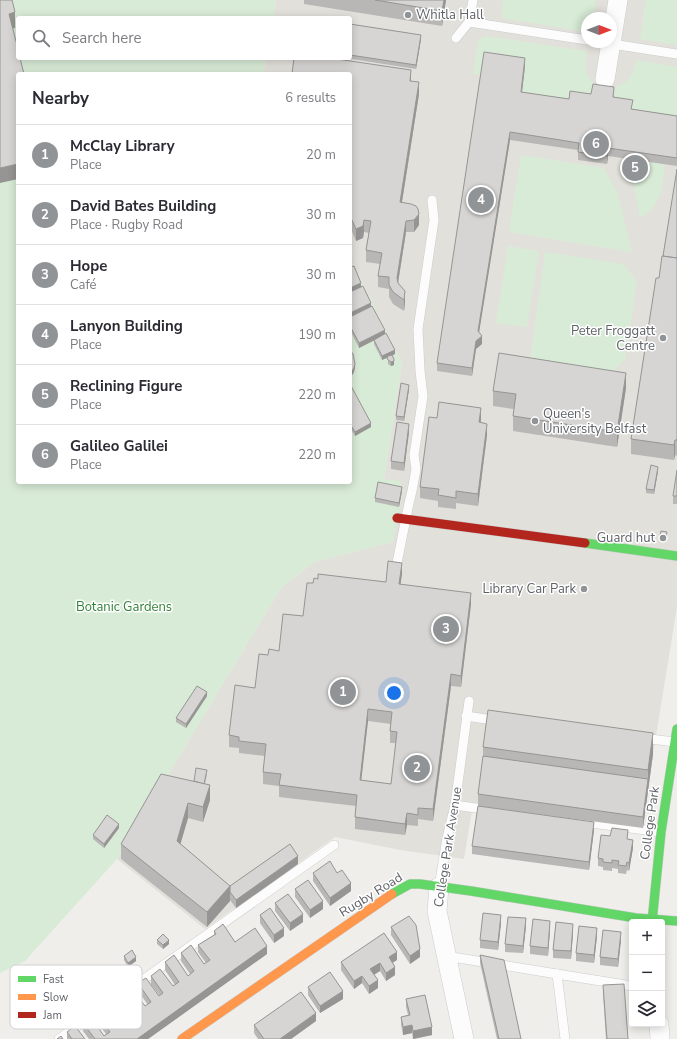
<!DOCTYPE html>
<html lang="en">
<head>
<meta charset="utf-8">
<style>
  :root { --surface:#fff; --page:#f2f2f3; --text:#2b2b33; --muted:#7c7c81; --line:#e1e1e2; --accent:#919496 }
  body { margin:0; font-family:"Nunito Sans",sans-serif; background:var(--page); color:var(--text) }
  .controls { position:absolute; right:12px; bottom:12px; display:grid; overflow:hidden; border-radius:4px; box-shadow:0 2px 10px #0003 }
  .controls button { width:36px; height:36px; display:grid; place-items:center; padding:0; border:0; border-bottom:1px solid var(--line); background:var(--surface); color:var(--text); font:20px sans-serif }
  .compass { position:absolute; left:581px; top:12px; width:36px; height:36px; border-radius:50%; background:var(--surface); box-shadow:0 2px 10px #0003; rotate:90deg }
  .you { position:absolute; left:394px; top:693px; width:14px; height:14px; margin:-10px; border:3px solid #fff; border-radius:50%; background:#1a73e8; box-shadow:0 0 0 6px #1a73e833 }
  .badge { display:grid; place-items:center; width:26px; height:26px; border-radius:50%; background:var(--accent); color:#fff; font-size:13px; font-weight:700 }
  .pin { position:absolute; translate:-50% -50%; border:2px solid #fff; box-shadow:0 1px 4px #0006 }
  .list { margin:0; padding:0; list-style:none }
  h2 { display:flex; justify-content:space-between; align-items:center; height:52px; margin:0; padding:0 16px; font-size:17px }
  h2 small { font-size:13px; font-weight:400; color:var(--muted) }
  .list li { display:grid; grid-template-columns:26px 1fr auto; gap:12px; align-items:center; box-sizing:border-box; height:60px; padding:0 16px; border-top:1px solid var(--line) }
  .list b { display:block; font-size:15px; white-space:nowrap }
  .list p { margin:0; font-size:13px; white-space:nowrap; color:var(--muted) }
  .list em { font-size:13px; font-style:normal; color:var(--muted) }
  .icon { flex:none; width:22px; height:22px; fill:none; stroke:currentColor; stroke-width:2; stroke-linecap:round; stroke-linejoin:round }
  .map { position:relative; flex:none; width:677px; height:1039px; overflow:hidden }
  .search { position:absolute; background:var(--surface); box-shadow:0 2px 10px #0003; left:16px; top:16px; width:336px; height:44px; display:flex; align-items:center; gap:10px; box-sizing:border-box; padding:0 14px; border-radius:4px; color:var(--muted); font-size:15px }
  .panel { position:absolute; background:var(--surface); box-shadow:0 2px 10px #0003; left:16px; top:72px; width:336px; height:412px; border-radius:4px }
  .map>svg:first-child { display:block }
  .education { fill:#e2e0da; fill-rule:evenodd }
  .green { fill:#d8ebd6 }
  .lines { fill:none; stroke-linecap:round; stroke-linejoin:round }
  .lane-casing { stroke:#cbcccc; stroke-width:10 }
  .street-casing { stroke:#cbcccc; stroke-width:20 }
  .fast-casing { stroke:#cacacb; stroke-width:10 }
  .slow-casing { stroke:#cacacb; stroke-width:10 }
  .jam-casing { stroke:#cacacb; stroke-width:10 }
  .lane { stroke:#fdfcfc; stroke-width:9 }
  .street { stroke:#fdfcfc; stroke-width:19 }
  .fast { stroke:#63d668; stroke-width:9 }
  .slow { stroke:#ff974d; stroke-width:9 }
  .jam { stroke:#b3261e; stroke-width:9 }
  .wall { fill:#b8b7b5; fill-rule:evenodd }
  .shaded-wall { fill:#969594 }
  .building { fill:#d6d5d3; stroke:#969594; fill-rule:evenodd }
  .poi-dot { fill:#919496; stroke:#fff; stroke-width:1.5 }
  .labels { text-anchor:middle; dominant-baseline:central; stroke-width:3; stroke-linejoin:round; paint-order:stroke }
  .poi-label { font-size:13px; fill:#5f6368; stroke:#fff; text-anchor:end }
  .park-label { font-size:13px; fill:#348238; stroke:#fff }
  .street-label { font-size:13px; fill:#5f6368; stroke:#fff }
  .key { fill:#fff; stroke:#cfd0d2; stroke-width:1 }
  .key-label { font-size:11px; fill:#5f6368 }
</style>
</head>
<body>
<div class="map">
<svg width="677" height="1039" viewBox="0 0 677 1039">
  <rect width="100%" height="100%" fill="#efeeea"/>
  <path class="education" d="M276 0H677V607L653 754 643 828 472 810 464 859 400 850 335 837 205 929 117 859 281 588 314 562 392 542 403 491 384 479 402 363 350 257V74H263L266 58H350V18H273ZM587 18H611V42H587Z"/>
  <g class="green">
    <path d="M0 0H276L273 18H18V58H266L263 74H18V482H350V257L402 363 384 479 400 481 403 491 393 542 314 562 281 588 117 859 25 961 0 973Z"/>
    <path d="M503 0H596L593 18H587V32L501 18Z"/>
    <path d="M646 0H677V45L640 39Z"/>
    <path d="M487 36 587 51C586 63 583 75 594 83L591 102 569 107 521 100 481 76 473 73 478 42 482 37Z"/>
    <path d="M637 60 677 67V124L613 105 615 87C629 83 634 74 637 60Z"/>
    <path d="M521 155 604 168 618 194 632 252 509 232Z"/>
    <path d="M628 159 665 164C662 188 662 206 640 218Z"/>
    <path d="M508 246 539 251 527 327 496 323Z"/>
    <path d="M545 252 624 264 637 282 625 360 612 372 530 361Z"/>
  </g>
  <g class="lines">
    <g class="lane-casing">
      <g id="lane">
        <path d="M473 0 469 22 587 40"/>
        <path d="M456 38 469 22"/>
        <path d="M599 42 677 54"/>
        <path d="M395 573 409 503 412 491 416 469 414 455 423 396 420 371 418 329 434 220 432 200"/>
        <path d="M466 716 499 721"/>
        <path d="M642 738 675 742"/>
        <path d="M455 805 489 810"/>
        <path d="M583 822 661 832"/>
        <path d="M439 887 447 838 455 805 469 701"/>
        <path d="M446 956 557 974"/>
        <path d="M59 1039 334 845"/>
        <path d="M565 1039 557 974 632 986"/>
      </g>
    </g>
    <g class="street-casing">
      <g id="street">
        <path d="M605 79 618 0"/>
        <path d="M439 887 437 911 464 1039"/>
        <path d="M659 1024 660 1039"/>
      </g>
    </g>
    <g class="fast-casing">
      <g id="fast">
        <path d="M585 543 677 556"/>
        <path d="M392 894 410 884H420L471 891 636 918 677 921"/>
        <path d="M652 922 661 832 677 729"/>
      </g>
    </g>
    <g class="slow-casing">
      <path id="slow" d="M182 1039 392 894"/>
    </g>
    <g class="jam-casing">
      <path id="jam" d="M397 518 585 543"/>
    </g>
    <use href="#lane" class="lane"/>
    <use href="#street" class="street"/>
    <use href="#fast" class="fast"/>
    <use href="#slow" class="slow"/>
    <use href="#jam" class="jam"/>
  </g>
  <g class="wall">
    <path d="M304 0H446L442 26 304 4Z"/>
    <path d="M350 24 421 39 416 69 345 58H350Z"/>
    <path d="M525 66 522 92 569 99 591 94 614 95V97L632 109 677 116V166L608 156 607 164 578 160V150L510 140 479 332 482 344 476 349 472 376 437 371V363Z"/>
    <path d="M350 74 411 81 419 94 402 202 419 225 414 232H406L398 283 405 303 404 311 393 304 389 297V289L378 287V276L380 264 366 262V250L369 233 364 232 363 238 356 241 350 227Z"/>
    <path d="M677 169V456L675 455 674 460 631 454V439L663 256Z"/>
    <path d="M352 267 371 306 395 354 392 355 394 363V365L391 366 388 364V357L382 360 374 344V340L359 348 350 330V317L362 311Z"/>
    <path d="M350 384 371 427 355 436 350 428Z"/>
    <path d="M626 388 617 447 513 431V416L514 409 493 406V391Z"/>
    <path d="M409 389 404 421 396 420V416Z"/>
    <path d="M437 418 481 419V423L487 435 478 506 456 503V509L438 507V501L420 498V487Z"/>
    <path d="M409 432 404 471 391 469V461Z"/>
    <path d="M677 470V504H673V496Z"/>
    <path d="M658 471 654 494 646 493V489Z"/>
    <path d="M402 491 399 507 375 502V498Z"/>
    <path d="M660 536H667L666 541 660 540Z"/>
    <path d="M402 574 400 584 471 604 461 687 451 686 433 821 418 819V826L407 825 405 835 355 829V817L356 806 279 797V786L263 784V772L265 756 239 753V748L229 747V735L255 688 268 655 279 651 303 616 313 583 386 582ZM368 721 391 724 390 731V743H396L391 784 361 780Z"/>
    <path d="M207 696 186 728 176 722V718Z"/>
    <path d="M483 747 653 754 643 828 478 806V794L483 756Z"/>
    <path d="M207 774 205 784 210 800 203 822 188 818 180 844 230 886 298 864 236 908 230 900V901L207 927 121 859V844L194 781Z"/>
    <path d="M119 828 104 848 93 839V835Z"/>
    <path d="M594 830 589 870 472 854V846Z"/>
    <path d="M628 839 633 848 629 871 627 870 626 874 618 873V869L612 868V871L603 870V867L598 866V858Z"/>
    <path d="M313 873H337L351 891 330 906 313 881Z"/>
    <path d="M295 889 323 909 310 918 295 897Z"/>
    <path d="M275 903 303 922 290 931 275 911Z"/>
    <path d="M260 915 284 936 274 943 260 923Z"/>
    <path d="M501 923 498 950 480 948V940Z"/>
    <path d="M526 926 523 953 505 952V944Z"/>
    <path d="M391 927 420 957 410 964 391 935Z"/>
    <path d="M550 929 548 956 530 954V946Z"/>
    <path d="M214 931 235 942 267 954 148 1039H89L83 1031V1023L104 1036 106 1034 96 1021V1013L118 1026 119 1025 109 1011V1003L132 1016 133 1015 123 1002V994L145 1006 148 1005 138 991V983L159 996H160L151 984V976L173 986 175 985 165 970V962L188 976 190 974 181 961V953L204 964 206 963 198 952V945L214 935Z"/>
    <path d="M573 932 571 959 553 958V950Z"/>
    <path d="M597 936 594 963 576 961V953Z"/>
    <path d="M157 940 169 944 163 949 157 944Z"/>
    <path d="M621 940 618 967 600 965V957Z"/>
    <path d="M480 955 521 1039H497L480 963Z"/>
    <path d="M124 956 136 961 128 967 124 960Z"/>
    <path d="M397 960 393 962 395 975 386 981 380 971 374 975 378 988 369 994 362 983 354 989 341 970V962Z"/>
    <path d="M603 985 628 1039H606L603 993Z"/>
    <path d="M308 987 343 999 320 1013 308 995Z"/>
    <path d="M406 999 432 1035 413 1039 412 1033 403 1035 401 1025V1017L408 1015 406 1007Z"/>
    <path d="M316 1021 291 1039H258L254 1033V1025Z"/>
    <path d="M67 1032 85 1039H67Z"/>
  </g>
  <g class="shaded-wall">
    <path d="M444 0H446L442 26V11Z"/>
    <path d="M15 12V28L9 29V14Z"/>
    <path d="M421 35V39L416 69V65Z"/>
    <path d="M525 58V66L521 100V92Z"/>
    <path d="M411 70V82L410 81Z"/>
    <path d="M419 82V94L400 214V202Z"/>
    <path d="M510 132V140L478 339V331Z"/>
    <path d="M608 148V156L607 164V156Z"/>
    <path d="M18 164V179L0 183V168Z"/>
    <path d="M419 214V225L414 232V220Z"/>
    <path d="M364 220V232L363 238 356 241V229Z"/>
    <path d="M406 221V232L397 289V278Z"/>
    <path d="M361 283V287L350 292V288Z"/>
    <path d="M405 291V303L404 311V300Z"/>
    <path d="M371 303V307L350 317V313Z"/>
    <path d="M385 330V335L359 348V343Z"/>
    <path d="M482 336V344L476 349 472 376V368L476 341Z"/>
    <path d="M395 350V354L382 360V356Z"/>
    <path d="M394 359V365L391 366V362Z"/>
    <path d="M355 364V368L354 372 350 379V375Z"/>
    <path d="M626 373V388L617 447V432Z"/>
    <path d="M409 385V389L404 421V417Z"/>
    <path d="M481 408V419L479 434V422Z"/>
    <path d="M371 423V427L355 436V432Z"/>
    <path d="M409 424V432L404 471V463Z"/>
    <path d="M487 424V435L478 506V494Z"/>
    <path d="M675 440V455L674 460V445Z"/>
    <path d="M658 467V471L654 494V490Z"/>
    <path d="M402 487V491L399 507V503Z"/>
    <path d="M402 563V574L399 595V584Z"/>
    <path d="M471 593V604L461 687V676Z"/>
    <path d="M451 674V686L433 821V809Z"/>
    <path d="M207 692V696L186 728V724Z"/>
    <path d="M368 709V721L360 792V780Z"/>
    <path d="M653 733V754L643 828V817L648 779V770Z"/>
    <path d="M210 785V800L203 822V807Z"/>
    <path d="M188 803V818L177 856V841Z"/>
    <path d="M407 813V825L405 835V824Z"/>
    <path d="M594 822V830L589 870V862Z"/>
    <path d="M119 824V828L104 848V844Z"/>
    <path d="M633 840V848L629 871V863Z"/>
    <path d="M298 856V864L236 908V900Z"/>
    <path d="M351 883V891L330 906V898Z"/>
    <path d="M230 886V901L207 927V912Z"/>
    <path d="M323 901V909L310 918V910Z"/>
    <path d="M303 914V922L290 931V923Z"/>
    <path d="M501 915V923L498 950V942Z"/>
    <path d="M526 918V926L523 953V946Z"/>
    <path d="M550 921V929L548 956V948Z"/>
    <path d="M573 924V932L571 959V951Z"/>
    <path d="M284 928V936L274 943V935Z"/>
    <path d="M597 928V936L594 963V955Z"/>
    <path d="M621 932V940L618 967V959Z"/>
    <path d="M169 940V944L163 949V945Z"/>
    <path d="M267 946V954L148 1039H137Z"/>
    <path d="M420 949V957L410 964V956Z"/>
    <path d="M397 952V960L389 965V957Z"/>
    <path d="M136 957V961L128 967V963Z"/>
    <path d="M380 963V971L370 977V969Z"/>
    <path d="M395 967V975L386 981V973Z"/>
    <path d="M362 976V983L354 989V981Z"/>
    <path d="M378 980V988L369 994V986Z"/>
    <path d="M343 991V999L320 1013V1006Z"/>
    <path d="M316 1013V1021L291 1039H280Z"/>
    <path d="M412 1025V1033L403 1035V1027Z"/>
    <path d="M432 1027V1035L413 1039V1031Z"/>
  </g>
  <g class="building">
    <path d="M0 0H12L15 12 9 14 18 49V58H20L24 74H18V164L0 168Z"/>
    <path d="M375 0H444L442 11Z"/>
    <path d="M298 17 307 18H298Z"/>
    <path d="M350 24 421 35 416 65 350 55Z"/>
    <path d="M484 52 525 58 521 92 569 99 570 91 591 94 593 84 614 87 613 97 633 100 631 109 677 116V158L608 148 607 156 578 152 579 143 510 132 478 331 482 336 476 341 472 368 437 363Z"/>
    <path d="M294 58H330L411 70 410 81 419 82 400 202 411 204 416 206 418 209 419 214 414 220 406 221 397 278 398 283 405 291 404 300 393 292 389 285V277L378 276 382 253 366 250 371 221 364 220 363 226 356 229 350 216V74H292Z"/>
    <path d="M677 169V258L663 256Z"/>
    <path d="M662 256 677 258V440H675L674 445 631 439 656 278H659Z"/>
    <path d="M350 259 352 263 350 264Z"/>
    <path d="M354 266 361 283 350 288V267Z"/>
    <path d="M363 286 371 303 350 313V292Z"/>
    <path d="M372 306 385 330 359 343 350 326V317Z"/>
    <path d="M386 333 395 350 382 356 374 340Z"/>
    <path d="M350 350 353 354 355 364 354 368 350 375Z"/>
    <path d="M499 353 626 373 617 432 513 416 516 394 493 391Z"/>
    <path d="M392 355 394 359V361L391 362 388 360 387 358 388 356Z"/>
    <path d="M401 383 409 385 404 417 396 416Z"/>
    <path d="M350 384 371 423 355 432 350 424Z"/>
    <path d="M439 402 481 408 479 422 487 424 478 494 456 491V498L438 495 439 489 420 487 429 417 437 418Z"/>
    <path d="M397 422 409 424 404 463 391 461Z"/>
    <path d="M651 465 658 467 654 490 646 489Z"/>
    <path d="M677 470V496H673Z"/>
    <path d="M378 482 402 487 399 503 375 498Z"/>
    <path d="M661 531 667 532 666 537 660 536Z"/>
    <path d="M388 561 402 563 399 584 471 593 461 676 451 674 433 809 418 808V815L407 813 405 824 355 817 357 795 279 785 281 774 263 772 266 744 239 741V737L229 735 235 685 255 688 259 654 268 655 269 649 279 651 283 614 303 616 307 583H313L314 578 318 579V574L386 582ZM368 709 392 712 390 731 397 732 391 784 360 780Z"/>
    <path d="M197 686 207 692 186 724 176 718Z"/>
    <path d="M488 710 653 733 648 770 483 747Z"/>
    <path d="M483 756 648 779 643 817 478 794Z"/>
    <path d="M196 768 207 770 204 784 194 781Z"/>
    <path d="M161 774 210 785 203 807 188 803 177 841 230 886 207 912 121 844Z"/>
    <path d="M478 806 594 822 589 862 472 846Z"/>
    <path d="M107 815 119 824 104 844 93 835Z"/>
    <path d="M612 828 628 830 627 839 633 840 629 863 627 862 626 866 618 865 619 861 612 860V863L603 862V859L598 858 601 835 610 836Z"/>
    <path d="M290 844 298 856 236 900 230 892V886Z"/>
    <path d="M330 861 337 873 342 870 351 883 330 898 313 873Z"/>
    <path d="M308 880 323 901 310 910 295 889Z"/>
    <path d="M288 894 303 914 290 923 275 903Z"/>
    <path d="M270 908 284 928 274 935 260 915Z"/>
    <path d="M483 913 501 915 498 942 480 940Z"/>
    <path d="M409 916 416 925 420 949 410 956 391 927Z"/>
    <path d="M508 917 526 918 523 946 505 944Z"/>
    <path d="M533 919 550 921 548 948 530 946Z"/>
    <path d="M556 922 573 924 571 951 553 950Z"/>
    <path d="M223 924 235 942 255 928 267 946 137 1039H95L83 1023 91 1017 104 1036 110 1032 96 1013 104 1007 118 1026 122 1023 109 1003 118 996 132 1016 136 1013 123 994 132 988 145 1006 151 1002 138 983 146 978 159 996 163 993 151 976 160 969 173 986 179 982 165 962 174 955 188 976 194 971 181 953 191 945 204 964 210 960 198 945 216 934 214 931Z"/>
    <path d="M579 926 597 928 594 955 576 953Z"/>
    <path d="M603 930 621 932 618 959 600 957Z"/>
    <path d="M384 933 397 952 389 957 395 967 386 973 380 963 370 969 378 980 369 986 362 976 354 981 341 962Z"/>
    <path d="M163 934 169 940 163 945 157 940Z"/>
    <path d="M132 950 136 957 128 963 124 956Z"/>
    <path d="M480 955 504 960 521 1039H499Z"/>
    <path d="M330 972 343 991 320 1006 308 987Z"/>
    <path d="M624 984 628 1039H607L603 985Z"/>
    <path d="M301 992 316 1013 280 1039H264L254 1025Z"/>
    <path d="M425 995 432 1027 413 1031 412 1025 403 1027 401 1017 410 1015 406 999Z"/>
    <path d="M75 1026 85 1039H72L67 1032Z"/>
    <path d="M61 1036 63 1039H57Z"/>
  </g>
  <g class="poi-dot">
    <circle cx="408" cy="15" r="4"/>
    <circle cx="663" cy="338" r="4"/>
    <circle cx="535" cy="421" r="4"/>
    <circle cx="663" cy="538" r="4"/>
    <circle cx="584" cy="589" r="4"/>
  </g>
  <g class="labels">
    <g class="poi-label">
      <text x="416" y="15" text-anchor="start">Whitla Hall</text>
      <text x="655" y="331">Peter Froggatt<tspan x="655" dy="15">Centre</tspan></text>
      <text x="543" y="414" text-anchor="start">Queen's<tspan x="543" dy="15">University Belfast</tspan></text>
      <text x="655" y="538">Guard hut</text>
      <text x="576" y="589">Library Car Park</text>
    </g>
    <g class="park-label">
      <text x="124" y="607">Botanic Gardens</text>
    </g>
    <g class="street-label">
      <text transform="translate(650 823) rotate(-82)">College Park</text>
      <text transform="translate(448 847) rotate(-81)">College Park Avenue</text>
      <text transform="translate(371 895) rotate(-32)">Rugby Road</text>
    </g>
  </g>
  <rect x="10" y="965" width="132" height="64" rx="6" class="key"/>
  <rect x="18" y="976" width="18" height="6" fill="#63d668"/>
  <rect x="18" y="994" width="18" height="6" fill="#ff974d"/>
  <rect x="18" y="1012" width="18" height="6" fill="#b3261e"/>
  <g class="key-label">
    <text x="43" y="983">Fast</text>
    <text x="43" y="1001">Slow</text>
    <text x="43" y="1019">Jam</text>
  </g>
</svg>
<div class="controls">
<button>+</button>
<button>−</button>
<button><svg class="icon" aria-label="layers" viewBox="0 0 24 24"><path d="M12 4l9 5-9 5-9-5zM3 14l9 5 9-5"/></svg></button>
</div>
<svg class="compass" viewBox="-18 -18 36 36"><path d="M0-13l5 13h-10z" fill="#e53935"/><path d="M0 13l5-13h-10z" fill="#7c7c81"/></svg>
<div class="you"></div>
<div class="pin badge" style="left:343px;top:692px">1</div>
<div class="pin badge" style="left:417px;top:768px">2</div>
<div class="pin badge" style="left:446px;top:629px">3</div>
<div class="pin badge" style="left:481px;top:200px">4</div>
<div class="pin badge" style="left:635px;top:168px">5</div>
<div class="pin badge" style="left:596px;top:144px">6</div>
<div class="search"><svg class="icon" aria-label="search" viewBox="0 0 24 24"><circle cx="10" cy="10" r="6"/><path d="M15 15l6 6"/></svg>Search here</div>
<section class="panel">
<h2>Nearby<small>6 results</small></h2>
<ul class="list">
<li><span class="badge">1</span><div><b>McClay Library</b><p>Place</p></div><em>20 m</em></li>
<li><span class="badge">2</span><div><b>David Bates Building</b><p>Place · Rugby Road</p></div><em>30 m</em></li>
<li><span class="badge">3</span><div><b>Hope</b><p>Café</p></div><em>30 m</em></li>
<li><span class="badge">4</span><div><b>Lanyon Building</b><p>Place</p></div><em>190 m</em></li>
<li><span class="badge">5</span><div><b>Reclining Figure</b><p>Place</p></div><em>220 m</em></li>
<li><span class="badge">6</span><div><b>Galileo Galilei</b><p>Place</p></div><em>220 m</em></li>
</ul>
</section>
</div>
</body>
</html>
